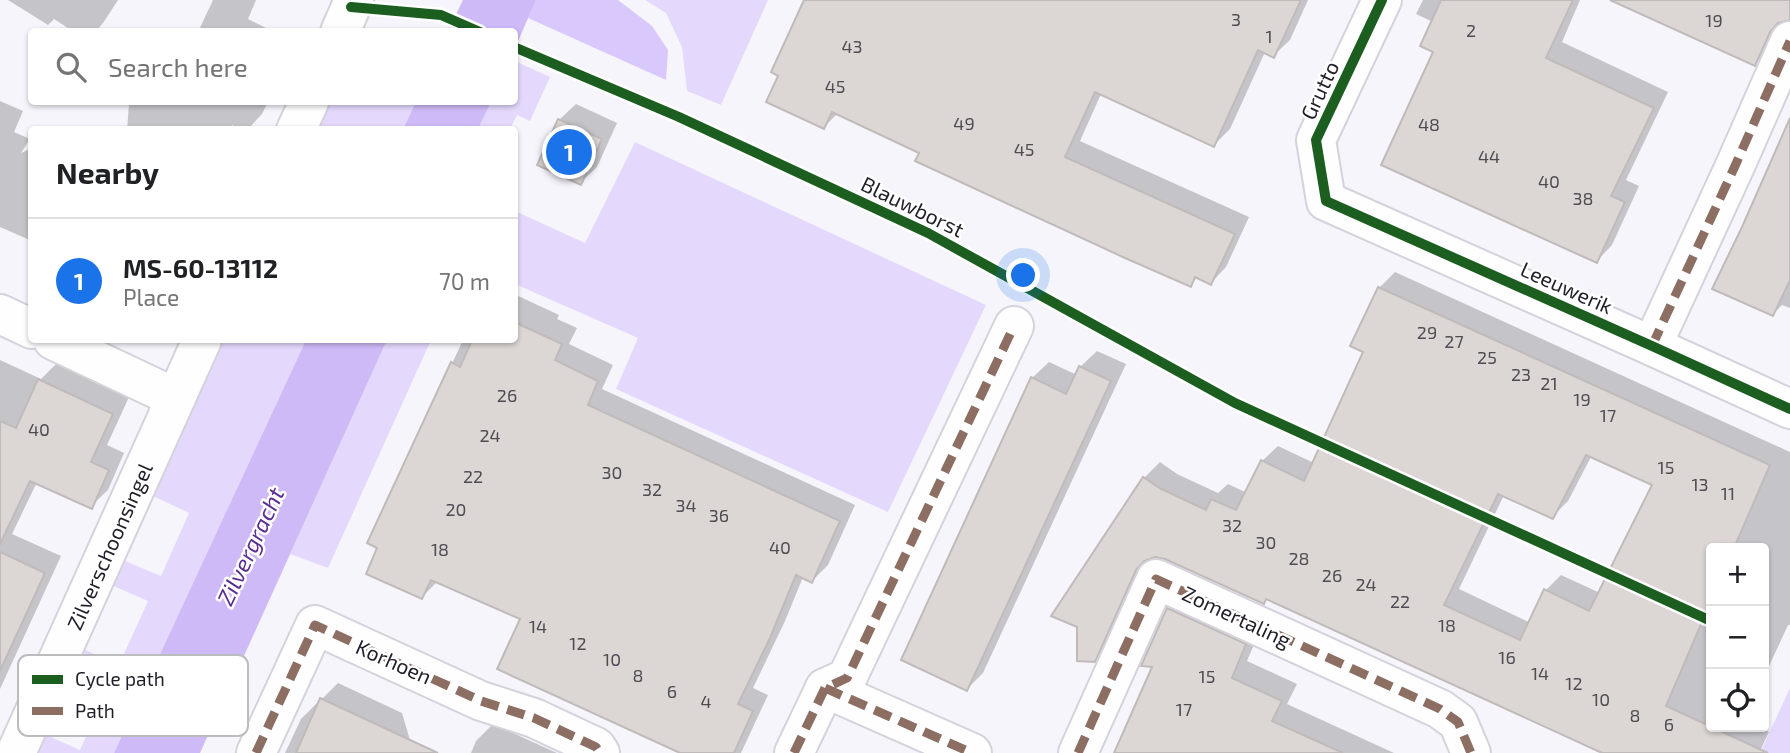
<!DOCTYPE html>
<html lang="en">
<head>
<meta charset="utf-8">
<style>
  :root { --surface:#fff; --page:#f2f2f2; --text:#202124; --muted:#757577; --line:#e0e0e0; --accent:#1a73e8 }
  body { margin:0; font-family:"Exo 2",sans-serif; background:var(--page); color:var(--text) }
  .controls { position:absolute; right:21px; bottom:21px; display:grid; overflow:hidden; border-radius:7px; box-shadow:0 2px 5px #0004 }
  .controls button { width:63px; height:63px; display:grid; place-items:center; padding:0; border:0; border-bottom:2px solid var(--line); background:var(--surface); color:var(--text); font:35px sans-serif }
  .you { position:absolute; left:1024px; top:276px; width:24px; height:24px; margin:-18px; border:5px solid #fff; border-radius:50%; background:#1a73e8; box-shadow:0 0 0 10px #1a73e833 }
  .badge { display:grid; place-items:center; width:46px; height:46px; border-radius:50%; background:var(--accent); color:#fff; font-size:23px; font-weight:700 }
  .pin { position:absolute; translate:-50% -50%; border:4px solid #fff; box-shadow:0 2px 7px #0006 }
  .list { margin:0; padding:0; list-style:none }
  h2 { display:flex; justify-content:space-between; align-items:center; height:91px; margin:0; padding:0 28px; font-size:30px }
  h2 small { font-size:23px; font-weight:400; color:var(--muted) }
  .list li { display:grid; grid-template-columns:46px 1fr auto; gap:21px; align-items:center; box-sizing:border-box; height:126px; padding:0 28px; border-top:2px solid var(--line) }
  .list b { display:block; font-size:26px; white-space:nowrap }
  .list p { margin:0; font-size:23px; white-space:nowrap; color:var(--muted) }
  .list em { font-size:23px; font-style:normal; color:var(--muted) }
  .icon { flex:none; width:38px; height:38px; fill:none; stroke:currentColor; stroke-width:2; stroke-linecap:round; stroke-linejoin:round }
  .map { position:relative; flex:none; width:1790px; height:753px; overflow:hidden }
  .search { position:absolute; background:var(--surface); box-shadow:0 2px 5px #0004; left:28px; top:28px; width:490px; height:77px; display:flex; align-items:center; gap:18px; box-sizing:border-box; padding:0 24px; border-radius:7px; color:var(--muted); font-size:26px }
  .panel { position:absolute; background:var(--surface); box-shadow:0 2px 5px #0004; left:28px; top:126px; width:490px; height:217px; border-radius:7px }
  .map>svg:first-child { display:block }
  .green { fill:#e4d9fd }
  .forest { fill:#d9c8fb }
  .water { fill:#cfbaf8 }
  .shadow { fill:#0003; fill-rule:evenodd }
  .building { fill:#dcd6d4; stroke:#c0bbba; stroke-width:2; fill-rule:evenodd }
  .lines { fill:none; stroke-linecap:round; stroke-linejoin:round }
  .minor-casing { stroke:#d5d2dc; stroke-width:42 }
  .minor { stroke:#fefeff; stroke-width:38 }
  .quiet { stroke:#8d6e63; stroke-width:9; stroke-dasharray:18 9; stroke-linecap:butt }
  .cycleway-casing { stroke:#fff; stroke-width:15 }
  .cycleway { stroke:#1b5e20; stroke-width:10 }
  .labels { text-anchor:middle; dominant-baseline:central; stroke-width:5; stroke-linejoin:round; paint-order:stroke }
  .number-label { font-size:18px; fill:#504c54 }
  .street-label { font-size:21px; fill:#211e29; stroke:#fff }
  .water-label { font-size:23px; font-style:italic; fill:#592e91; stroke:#fff }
  .key { fill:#fff; stroke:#bcbcbf; stroke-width:2 }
  .key-label { font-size:19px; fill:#211e29 }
</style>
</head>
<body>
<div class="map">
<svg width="1790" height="753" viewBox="0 0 1790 753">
  <rect width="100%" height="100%" fill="#f7f5fc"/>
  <g class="green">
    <path d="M645 0H768L721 105 687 91 682 47 666 13Z"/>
    <path d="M515 61 550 77 530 121 517 115 510 129H478L491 102H514Z"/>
    <path d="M329 102H416L403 129 316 130Z"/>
    <path d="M635 142 986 305 888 512 616 389 638 338 515 284V211L585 243Z"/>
    <path d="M221 340H306L114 753H33L44 734 80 750 108 687 73 670 83 649 119 665 148 601 111 585 120 562 125 561 161 576 189 513 153 496 152 491Z"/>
    <path d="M387 340H431L328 568 290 554Z"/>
    <path d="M1790 688V753H1760Z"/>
  </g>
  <path class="forest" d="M536 0H618L652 26 668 50 666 80 528 18Z"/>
  <g class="water">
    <path d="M463 0H536L515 48 514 32 448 31Z"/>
    <path d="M416 102H491L478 129H403Z"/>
    <path d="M306 340H387L200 753H114Z"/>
  </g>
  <g class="shadow">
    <path d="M8 0H118L103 23 95 32H74L54 19 48 25Z"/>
    <path d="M213 0H256L248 19 274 32H198Z"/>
    <path d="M805 0H1308L1290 40 1274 55 1265 52 1230 129 1214 145 1101 94 1080 141 1249 217 1226 267 1211 283 1198 277 1190 285 921 152 838 113 824 127 780 75Z"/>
    <path d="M1423 0H1580L1562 42 1668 92 1626 180 1639 186 1612 245 1597 261 1435 51 1433 22 1416 14Z"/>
    <path d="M1615 0H1790V18L1783 19 1771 48 1755 63Z"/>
    <path d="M0 101 23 111 14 132 30 139 21 153 32 148V241L0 227Z"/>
    <path d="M132 102H268L262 114 247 130H242L232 125 231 130H127L129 104Z"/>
    <path d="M576 104 617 123 597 167 580 183 559 120Z"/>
    <path d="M1790 122V308L1782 305 1773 314Z"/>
    <path d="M1395 272 1790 452V625H1788L1764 677V548H1711V727H1758L1769 732 1759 753H1607L1267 598 1263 602 1166 557 1154 555 1149 557 1110 644 1094 660 1144 478 1160 462 1177 474 1218 493 1228 484 1247 493 1262 461 1278 446 1314 463 1365 351 1379 288ZM1592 455 1654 484 1600 593 1561 575 1546 590 1531 623 1459 589 1504 495 1553 516 1568 501Z"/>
    <path d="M514 294 559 315 557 319 577 328 569 344 613 365 602 389 855 505 828 565 812 581 803 577 785 621 753 688 768 695 741 753H683L522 618 438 581 422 597 380 547 369 542 463 340H514Z"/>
    <path d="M1097 351 1126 364 983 673 967 689 1032 378 1049 362 1077 375 1080 367Z"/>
    <path d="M0 360 41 379 56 364 129 397 107 445 124 453 108 490 91 506 37 482 12 534 61 556 0 689Z"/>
    <path d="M1185 593 1261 628 1247 661 1297 684 1287 704 1394 753H1115L1155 666 1168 609Z"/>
    <path d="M338 683 402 713 410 740 437 753H285L301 719 317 703 320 704 322 699Z"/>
    <path d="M493 724 557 753H471L476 741Z"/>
  </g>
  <g class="building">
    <path d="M804 0H1301L1274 58 1258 50 1214 147 1095 92 1065 157 1235 234 1211 285 1195 277 1191 287 1125 258 915 161 919 153 832 112 824 129 766 102 778 76 771 72Z"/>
    <path d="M1441 0H1573L1546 58 1654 108 1611 196 1625 202 1597 263 1381 165 1433 52 1420 46Z"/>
    <path d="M1610 0H1790V20L1778 23 1770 32 1755 66Z"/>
    <path d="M1790 118V280L1773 316 1712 289 1742 227Z"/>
    <path d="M558 119 602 139 581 185 537 165Z"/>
    <path d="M1378 287 1770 465 1734 548H1711V601L1666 706 1768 753H1602L1266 599 1264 604 1165 559 1155 557 1144 561 1136 570 1095 662 1077 661V627L1051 616 1143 477 1161 489 1206 510 1211 499 1236 510 1261 460 1304 481 1363 352 1350 346ZM1586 455 1652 485 1589 611 1544 589 1520 640 1444 605 1498 494 1553 519Z"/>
    <path d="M514 322 562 344 555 360 598 381 588 405 840 521 812 583 796 575 770 638 738 704 753 711 734 753H680L497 669 520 619 431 580 422 599 366 574 377 548 367 543 451 362 460 367 472 340H514Z"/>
    <path d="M1079 366 1111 381 967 691 901 660 1031 377 1066 394Z"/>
    <path d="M38 379 113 414 91 462 109 470 92 509 30 481 0 544V421L16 428Z"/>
    <path d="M0 552 45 573 0 671Z"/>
    <path d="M1167 608 1246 644 1232 678 1282 701 1272 721 1343 753H1114L1152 667 1141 666Z"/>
    <path d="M320 698 438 753H296Z"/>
  </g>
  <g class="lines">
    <g class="minor-casing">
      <g id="minor">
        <path d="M1382 0 1316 140 1326 201 1652 346 1790 409"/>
        <path d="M340 32 354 0"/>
        <path d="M296 130 309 102"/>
        <path d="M0 314 32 329"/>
        <path d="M53 340 176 398"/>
        <path d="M1652 346 1735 166 1790 41"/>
        <path d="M825 688 972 753"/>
        <path d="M16 753 202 340"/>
        <path d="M256 753 315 625 481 701 534 718 596 747 600 753"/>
        <path d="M794 753 825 688 847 678 1014 326"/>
        <path d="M1078 753 1156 579 1440 709 1458 722 1471 753"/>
      </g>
    </g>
    <use href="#minor" class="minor"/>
    <g class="quiet">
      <path d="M1652 346 1735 166 1790 41"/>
      <path d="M825 688 972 753"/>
      <path d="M256 753 315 625 481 701 534 718 596 747 600 753"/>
      <path d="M794 753 825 688 847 678 1014 326"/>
      <path d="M1078 753 1156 579 1440 709 1458 722 1471 753"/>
    </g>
    <g class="cycleway-casing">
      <g id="cycleway">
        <path d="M1382 0 1316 140 1326 201 1652 346 1790 409"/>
        <path d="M351 7 441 15 480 32"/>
        <path d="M514 47 679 117 928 233 1235 403 1711 621"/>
      </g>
    </g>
    <use href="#cycleway" class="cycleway"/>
  </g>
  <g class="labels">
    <g class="number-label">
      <text x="1236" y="19">3</text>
      <text x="1714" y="20">19</text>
      <text x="1471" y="30">2</text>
      <text x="1269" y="36">1</text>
      <text x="852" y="46">43</text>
      <text x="835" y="86">45</text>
      <text x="964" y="123">49</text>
      <text x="1429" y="124">48</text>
      <text x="1024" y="149">45</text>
      <text x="1489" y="156">44</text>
      <text x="1549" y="181">40</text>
      <text x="1583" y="198">38</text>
      <text x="1427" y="332">29</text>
      <text x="1454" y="341">27</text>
      <text x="1487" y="357">25</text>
      <text x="1521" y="374">23</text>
      <text x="1549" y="383">21</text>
      <text x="507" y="395">26</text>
      <text x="1582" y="399">19</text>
      <text x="1608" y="415">17</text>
      <text x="39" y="429">40</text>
      <text x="490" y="435">24</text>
      <text x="1666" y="467">15</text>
      <text x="612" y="472">30</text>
      <text x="473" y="476">22</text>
      <text x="1700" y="484">13</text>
      <text x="652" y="489">32</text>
      <text x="1728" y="493">11</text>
      <text x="686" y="505">34</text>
      <text x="456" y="509">20</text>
      <text x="719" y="515">36</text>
      <text x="1232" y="525">32</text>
      <text x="1266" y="542">30</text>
      <text x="780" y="547">40</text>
      <text x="440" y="549">18</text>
      <text x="1299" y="558">28</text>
      <text x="1332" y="575">26</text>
      <text x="1366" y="584">24</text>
      <text x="1400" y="601">22</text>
      <text x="1447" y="625">18</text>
      <text x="538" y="626">14</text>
      <text x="578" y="643">12</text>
      <text x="1507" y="657">16</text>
      <text x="612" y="659">10</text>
      <text x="1540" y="673">14</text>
      <text x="638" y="675">8</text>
      <text x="1207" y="676">15</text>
      <text x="1574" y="683">12</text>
      <text x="672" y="691">6</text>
      <text x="1601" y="699">10</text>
      <text x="706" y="701">4</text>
      <text x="1184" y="709">17</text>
      <text x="1635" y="715">8</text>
      <text x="1669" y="724">6</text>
    </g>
    <g class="street-label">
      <text transform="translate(1319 90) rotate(-65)">Grutto</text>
      <text transform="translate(913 206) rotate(26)">Blauwborst</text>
      <text transform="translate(1567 287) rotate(24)">Leeuwerik</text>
      <text transform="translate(109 546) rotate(-66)">Zilverschoonsingel</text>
      <text transform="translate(1237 616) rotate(25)">Zomertaling</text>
      <text transform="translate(394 661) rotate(24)">Korhoen</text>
    </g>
    <g class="water-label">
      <text transform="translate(250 546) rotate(-65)">Zilvergracht</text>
    </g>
  </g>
  <rect x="18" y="655" width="230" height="81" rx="10" class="key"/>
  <rect x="32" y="675" width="31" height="9" fill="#1b5e20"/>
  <rect x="32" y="707" width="31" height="8" fill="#8d6e63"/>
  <g class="key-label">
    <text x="75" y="686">Cycle path</text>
    <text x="75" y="718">Path</text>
  </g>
</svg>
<div class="controls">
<button>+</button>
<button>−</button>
<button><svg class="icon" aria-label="locate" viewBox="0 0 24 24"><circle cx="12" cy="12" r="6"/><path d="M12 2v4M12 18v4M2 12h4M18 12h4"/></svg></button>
</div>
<div class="you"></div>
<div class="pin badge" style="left:569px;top:152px">1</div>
<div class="search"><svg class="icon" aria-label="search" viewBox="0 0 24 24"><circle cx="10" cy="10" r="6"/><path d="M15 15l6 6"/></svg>Search here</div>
<section class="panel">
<h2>Nearby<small></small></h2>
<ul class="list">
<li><span class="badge">1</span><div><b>MS-60-13112</b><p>Place</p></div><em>70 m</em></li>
</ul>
</section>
</div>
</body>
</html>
